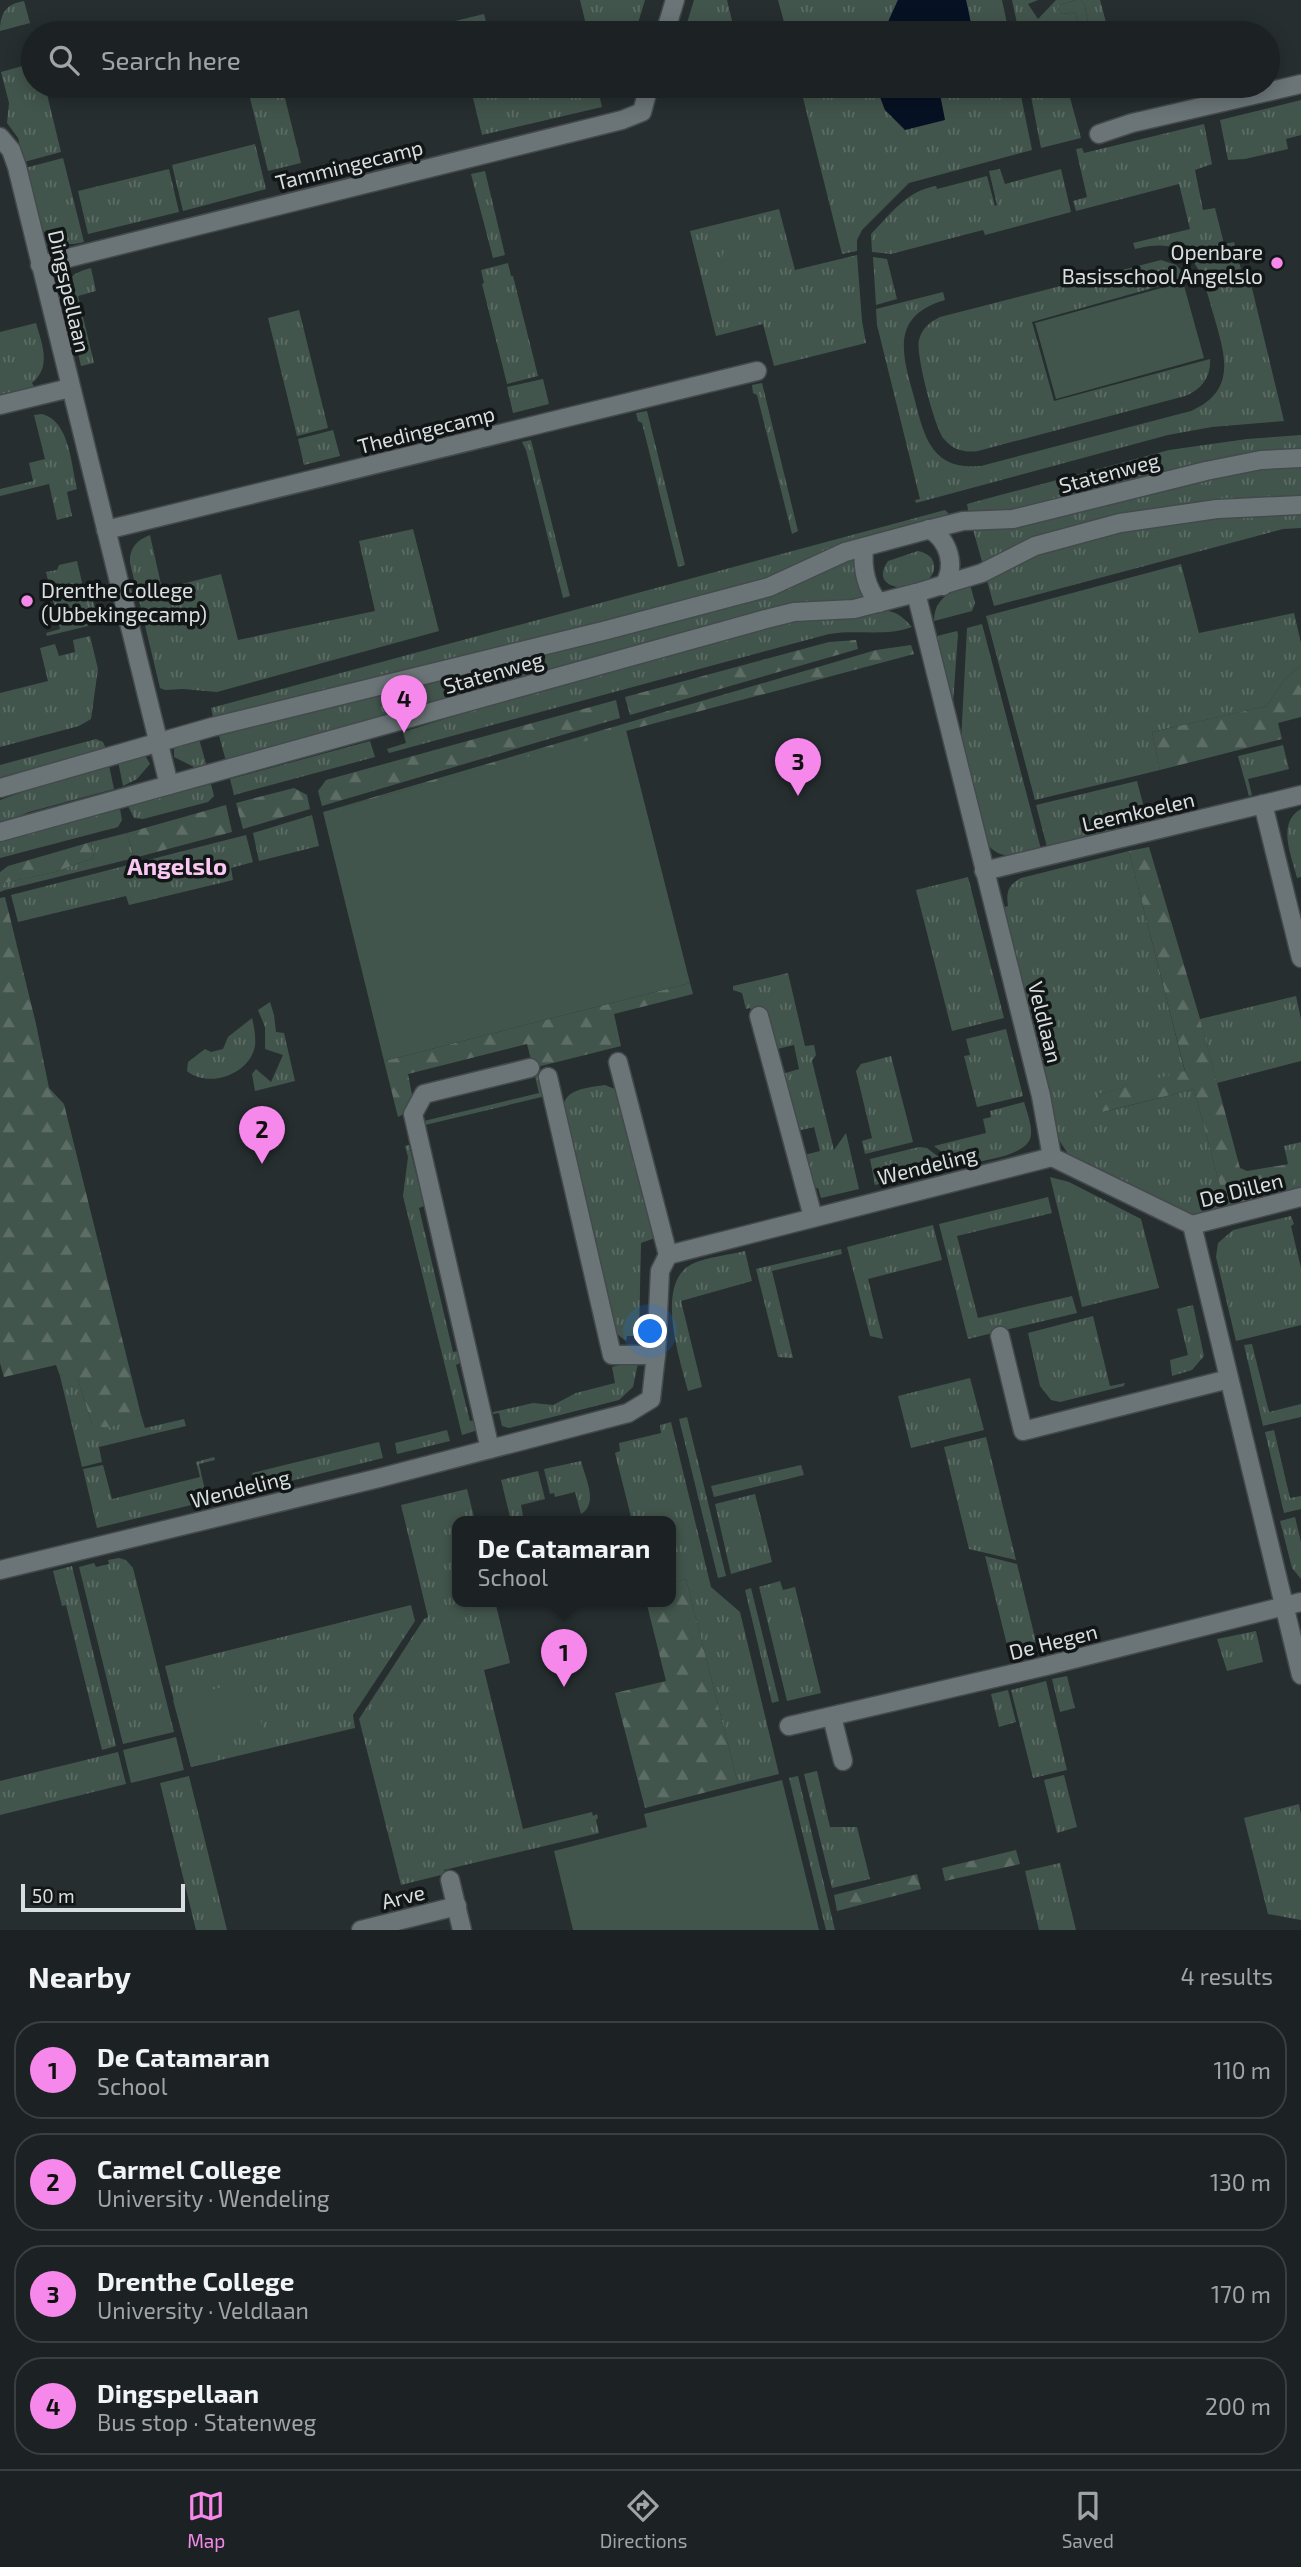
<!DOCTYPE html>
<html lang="en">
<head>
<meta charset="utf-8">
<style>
  :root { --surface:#1c2224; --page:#252a2c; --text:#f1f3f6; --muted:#a0a4a6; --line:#3a3f41; --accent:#f788eb }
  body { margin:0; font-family:"Exo 2",sans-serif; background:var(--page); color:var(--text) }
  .scale { position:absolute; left:21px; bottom:18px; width:164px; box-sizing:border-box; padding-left:7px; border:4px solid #d9dfe0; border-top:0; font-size:19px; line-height:24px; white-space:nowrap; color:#d9dfe0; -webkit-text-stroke:5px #121616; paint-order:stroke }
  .you { position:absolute; left:651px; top:1332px; width:24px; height:24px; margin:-18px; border:5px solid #fff; border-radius:50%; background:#1a73e8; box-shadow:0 0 0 10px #1a73e833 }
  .badge { display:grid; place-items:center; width:46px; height:46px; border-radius:50%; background:var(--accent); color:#111; font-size:23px; font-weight:700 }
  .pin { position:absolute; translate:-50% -58px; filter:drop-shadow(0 2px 4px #0008) }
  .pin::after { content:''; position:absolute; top:37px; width:24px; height:21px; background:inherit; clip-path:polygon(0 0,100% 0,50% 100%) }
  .popup { position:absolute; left:452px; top:1516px; width:224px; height:91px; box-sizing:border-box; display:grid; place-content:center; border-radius:14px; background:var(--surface); filter:drop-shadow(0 2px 5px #0005); font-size:23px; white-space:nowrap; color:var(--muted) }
  .popup b { font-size:26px; color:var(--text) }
  .popup::after { content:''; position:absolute; left:50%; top:100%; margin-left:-14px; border:14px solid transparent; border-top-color:var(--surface) }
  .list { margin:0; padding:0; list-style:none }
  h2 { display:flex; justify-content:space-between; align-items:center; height:91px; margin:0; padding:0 28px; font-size:30px }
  h2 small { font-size:23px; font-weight:400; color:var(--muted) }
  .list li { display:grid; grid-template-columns:46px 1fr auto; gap:21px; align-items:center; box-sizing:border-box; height:98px; margin:0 14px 14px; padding:0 14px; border:2px solid var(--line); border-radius:28px }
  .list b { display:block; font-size:26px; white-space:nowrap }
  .list p { margin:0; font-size:23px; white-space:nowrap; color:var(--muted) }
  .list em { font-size:23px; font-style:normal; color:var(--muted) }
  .icon { flex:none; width:38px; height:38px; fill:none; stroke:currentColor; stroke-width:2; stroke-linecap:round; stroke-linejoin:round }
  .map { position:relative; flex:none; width:1301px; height:1930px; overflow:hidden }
  .search { position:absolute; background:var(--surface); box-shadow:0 4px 18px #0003; left:21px; right:21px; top:21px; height:77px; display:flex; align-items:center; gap:18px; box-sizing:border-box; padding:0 24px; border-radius:38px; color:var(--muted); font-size:26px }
  .sheet { height:539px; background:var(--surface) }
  nav { display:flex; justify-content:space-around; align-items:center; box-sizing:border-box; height:98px; border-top:2px solid var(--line); background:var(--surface); font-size:19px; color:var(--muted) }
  nav a { display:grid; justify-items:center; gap:4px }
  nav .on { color:var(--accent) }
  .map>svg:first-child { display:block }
  .grass { fill:url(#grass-tufts) }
  .forest { fill:url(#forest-firs) }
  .green { fill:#42554c }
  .water { fill:#061123 }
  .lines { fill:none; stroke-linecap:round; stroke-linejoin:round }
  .minor-casing { stroke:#444a4c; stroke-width:21 }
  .minor { stroke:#6b7577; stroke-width:18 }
  .poi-dot { fill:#f788eb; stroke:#121616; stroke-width:2.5 }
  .labels { text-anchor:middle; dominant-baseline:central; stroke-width:7; stroke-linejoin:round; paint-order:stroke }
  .street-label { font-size:21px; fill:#d9dfe0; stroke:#121616 }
  .poi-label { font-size:21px; fill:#d9dfe0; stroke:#121616; text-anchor:end }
  .quarter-label { font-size:24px; font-weight:bold; fill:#fbc8f3; stroke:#121616 }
</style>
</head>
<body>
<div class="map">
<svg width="1301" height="1930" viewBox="0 0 1301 1930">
  <defs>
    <pattern id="grass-tufts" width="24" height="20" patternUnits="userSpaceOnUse" patternTransform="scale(1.75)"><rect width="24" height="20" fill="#42554c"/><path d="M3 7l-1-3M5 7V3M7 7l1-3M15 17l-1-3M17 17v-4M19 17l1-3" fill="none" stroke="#5d6d66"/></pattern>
    <pattern id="forest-firs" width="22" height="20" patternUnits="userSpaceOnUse" patternTransform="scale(1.75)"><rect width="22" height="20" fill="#42554c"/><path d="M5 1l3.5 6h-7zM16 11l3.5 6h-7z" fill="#5d6d66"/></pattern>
  </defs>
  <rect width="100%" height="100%" fill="#262e30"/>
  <g class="grass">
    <path d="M580 0H645L635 33H588Z"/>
    <path d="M694 0H727L735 33H684Z"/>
    <path d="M778 0H898L883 33H787Z"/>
    <path d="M966 0H1002L1009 33H973Z"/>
    <path d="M1012 0H1038L1028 4 1038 19 1056 0H1076L1059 5 1058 11 1063 14 1075 12 1081 33H1069L1070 25 1057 21 1053 22 1051 26 1061 33H1019Z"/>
    <path d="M1081 0H1100L1109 33H1090L1085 6Z"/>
    <path d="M24 1 30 23 0 31C0 13 6 4 24 1Z"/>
    <path d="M484 14 489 33H458L455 21Z"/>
    <path d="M33 63V86H45L61 152 24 162 18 138 7 123 9 103 1 72Z"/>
    <path d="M247 86H282L301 163 268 171Z"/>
    <path d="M490 86H505L506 88 597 86 602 107 482 135 471 90Z"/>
    <path d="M800 86H876L885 110 971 86H1019L1032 150 909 183 862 230 857 240V251L842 254Z"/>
    <path d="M1029 86H1102L1069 94 1081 138 1041 148Z"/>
    <path d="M1301 100V135L1286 139 1288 149 1245 159 1228 160 1220 120Z"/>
    <path d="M1204 124 1212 164 1195 170 1203 210 1215 208 1224 244 1234 242 1245 285 1251 284 1284 421 1212 427 1168 435 916 503 915 500 920 499 877 325 876 309 943 292 945 300C890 316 902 354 914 397 924 436 931 471 981 466L1191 411C1239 390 1224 352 1213 313 1200 266 1192 235 1135 249L1133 243 1190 229 1179 184 1076 211 1073 201 1087 197 1076 149 1082 148 1084 153Z"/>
    <path d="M255 144 266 189 183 211 172 165Z"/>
    <path d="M63 158 84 242C34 255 34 203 25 168Z"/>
    <path d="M169 169 179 212 88 234 78 191Z"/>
    <path d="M1000 169 1005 184 1061 169 1071 212 985 235 983 230 891 254 872 252 871 234C891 214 906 191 936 186L937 189 987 176 995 206 997 205 989 171Z"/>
    <path d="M485 171 505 255 493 258 471 174Z"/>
    <path d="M779 209 795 270 857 255 862 321 866 343 774 366 763 324 716 336 690 231Z"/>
    <path d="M873 257 887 259 897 299 876 305Z"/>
    <path d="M1161 260 1176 265 1188 278 1032 322 1054 401 1210 359C1211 377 1202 389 1185 396L978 451C965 453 953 450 944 439 935 429 915 352 919 340 922 328 930 322 940 317Z"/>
    <path d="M508 263 511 276H513L538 376 507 384 482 284 484 283 481 270Z"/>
    <path d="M91 268 96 291 78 296 94 363 81 366 64 293C67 276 76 272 91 268Z"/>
    <path d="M299 310 328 428 297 436 268 318Z"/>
    <path d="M36 323C42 344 52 367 32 383L35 388 0 398V332Z"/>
    <path d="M543 379 549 404 513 413 507 387Z"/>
    <path d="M762 383 798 531 792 534 757 395 753 393 752 385Z"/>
    <path d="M647 411 685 565 678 567 642 423 638 421 636 413Z"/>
    <path d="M42 414C70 421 71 465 77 489L67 492 72 516 57 520 49 484 0 496V489L33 481 29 463 45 459 34 415Z"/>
    <path d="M333 430 340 456 304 465 298 439Z"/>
    <path d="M1301 435V452L1024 512 969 515 967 504 1169 450 1247 439Z"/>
    <path d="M531 440 570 596 563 598 526 450 522 442Z"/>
    <path d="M1301 464V499L1230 501 983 565 972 526 1254 467Z"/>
    <path d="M945 510 952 517 778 577 599 625 214 721 211 708Z"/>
    <path d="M1301 511V528L1283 529 994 606 986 577C1045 546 1126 524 1193 517 1228 513 1265 513 1301 511Z"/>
    <path d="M413 529 439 631 217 692 183 689 165 690 160 688 130 563C129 548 137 540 150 535L162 589 221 574 238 640 375 611 359 541Z"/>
    <path d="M918 551C926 553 933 556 934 565 938 594 863 597 888 561Z"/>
    <path d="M853 557 863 600 227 765 218 732Z"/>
    <path d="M77 561 83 587 89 585 96 613 86 616 88 626 47 636 46 633 60 629 46 572 57 570 59 565Z"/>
    <path d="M1181 564 1199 633 1294 613 1301 643V665L1285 679 1267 706 1152 732 1160 770 1035 800 986 616Z"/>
    <path d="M970 584 975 603 972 611 934 621C934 606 942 595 956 591V587Z"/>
    <path d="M877 609 879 612C893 608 903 617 912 627 885 637 857 629 829 634L389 753 387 749 406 743 403 732 605 669 784 620Z"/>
    <path d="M982 624 1041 849C1021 854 1000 863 987 843L961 742 967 628Z"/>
    <path d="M957 631 958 634 953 703 937 636Z"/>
    <path d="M90 636 98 669 91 719 79 726 0 747V693L48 681 40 648 55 644 59 656 75 652 73 640Z"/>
    <path d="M96 739 103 742 106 749 0 779V765Z"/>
    <path d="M199 739 207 767H194L174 757V749L179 743Z"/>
    <path d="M370 741 375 757 234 795 230 779Z"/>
    <path d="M1283 745 1289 769 1248 779 1252 795 1249 796 1238 756Z"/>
    <path d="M141 755 146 757 150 764 137 779 123 786 118 761Z"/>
    <path d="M109 765 114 789 29 812 0 824V800L81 771Z"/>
    <path d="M1137 781 1148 823 1047 847 1036 805Z"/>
    <path d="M211 784 214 796 208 802 143 819 134 818 128 806Z"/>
    <path d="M120 809 122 820 118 827 0 858V841Z"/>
    <path d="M1301 809V877L1297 878C1292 856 1276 823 1301 809Z"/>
    <path d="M312 815 319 846 259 861 253 833Z"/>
    <path d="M127 833 134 858 5 890 3 883 55 872 94 858 91 842Z"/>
    <path d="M246 835 253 862 231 868 233 880 129 905 126 896 18 922 11 895Z"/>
    <path d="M1129 851 1185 1072 1099 1094 1104 1112 1194 1089 1226 1208 1198 1215 1188 1214 1068 1154 1059 1140 1002 908 1008 906C1006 892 1008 885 1021 878Z"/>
    <path d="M968 877 1004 1018 952 1031 916 890Z"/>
    <path d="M788 973 805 1046 814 1045 816 1055 812 1061 834 1150 846 1133 859 1189 821 1198 818 1188 812 1189 804 1155 820 1151 814 1127 793 1132 779 1075 799 1069 794 1045 773 1050 750 1008 746 1009 742 993 733 990V986Z"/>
    <path d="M1296 996 1301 1019V1061L1217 1083 1200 1019Z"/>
    <path d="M270 1002 274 1015 276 1032 284 1033 295 1081 255 1091 252 1074 256 1069 271 1082 283 1055 265 1049V1027L258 1010Z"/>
    <path d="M252 1018C254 1026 256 1037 255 1046 250 1074 209 1089 187 1071L188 1062 205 1049 211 1052 223 1049 228 1037Z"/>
    <path d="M1006 1029 1023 1096 977 1107 964 1056 970 1055 966 1039Z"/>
    <path d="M891 1056 913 1142 865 1154 862 1141 872 1138 856 1071 861 1064Z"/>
    <path d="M539 1066 546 1096 425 1125 424 1121 539 1093 533 1068Z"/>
    <path d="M605 1085 617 1090 655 1238 641 1243 639 1336H627L626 1341 617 1334 563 1110C563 1088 588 1088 605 1085Z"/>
    <path d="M1024 1102C1027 1112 1032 1125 1031 1135 1029 1157 977 1161 959 1165L934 1146 986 1133 983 1119 991 1117 990 1111Z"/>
    <path d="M1301 1142V1189L1294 1191 1284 1146Z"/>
    <path d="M409 1145 424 1206 419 1208 453 1352 459 1351 462 1362 456 1365 470 1421 476 1420 478 1430 462 1435 403 1196 408 1157 405 1146Z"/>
    <path d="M919 1147 927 1148 952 1167 875 1185 870 1159Z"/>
    <path d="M1050 1177 1069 1182 1141 1219 1159 1288 1082 1307Z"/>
    <path d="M1048 1197 1052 1213 957 1236 978 1318 1072 1296 1077 1313 968 1339 939 1224Z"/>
    <path d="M1291 1216 1294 1224 1291 1226 1301 1268V1325L1236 1341 1216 1257 1218 1243 1233 1230Z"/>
    <path d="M933 1225 942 1260 868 1279 883 1339 870 1336 847 1247Z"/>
    <path d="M841 1249 842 1254 772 1271 793 1358 778 1357 756 1269Z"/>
    <path d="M745 1251 752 1281 681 1301 702 1387 688 1391C680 1360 654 1283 692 1264 708 1257 728 1255 745 1251Z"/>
    <path d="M1193 1305 1204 1356 1192 1370 1172 1376 1170 1360 1188 1355 1177 1309Z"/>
    <path d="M1093 1316 1110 1386 1125 1383 1124 1386 1060 1402 1051 1400 1040 1386 1028 1333Z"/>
    <path d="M1252 1344 1269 1412 1301 1404V1417L1263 1426 1244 1345Z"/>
    <path d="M635 1361 638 1363 633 1387 619 1400 509 1428 502 1426 499 1413 493 1414V1412L533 1403 553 1405 576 1393 615 1383 612 1367Z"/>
    <path d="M68 1374 78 1380 92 1424 110 1427 141 1415 145 1428 184 1419 186 1426 99 1447 102 1462 82 1467 60 1376Z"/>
    <path d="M970 1378 984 1430 911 1448 898 1396Z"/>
    <path d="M687 1417 726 1576 718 1578 679 1419Z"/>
    <path d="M671 1422 711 1587 740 1612 779 1774 738 1784 686 1579 671 1583V1521H632L615 1453 620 1451 619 1443 661 1433 660 1425Z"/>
    <path d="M447 1430 450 1441 397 1454 395 1443Z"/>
    <path d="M1274 1430 1290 1498 1301 1496V1509L1284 1513 1265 1432Z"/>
    <path d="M986 1437 1016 1560 969 1549 944 1447Z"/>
    <path d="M379 1442 383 1458 239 1494 256 1488 252 1473Z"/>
    <path d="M214 1457 215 1460 199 1464 207 1499 224 1497 97 1528 83 1469 103 1465 112 1499 200 1477 196 1462Z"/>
    <path d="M581 1461C585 1477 599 1504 581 1514L575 1492 555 1497 554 1493 550 1494 544 1469Z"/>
    <path d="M801 1465 804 1475 714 1497 711 1486Z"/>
    <path d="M538 1471 545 1499 521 1505 524 1521H511L501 1480Z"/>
    <path d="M467 1489 475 1521H457V1601H495L510 1663 484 1670 523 1829 592 1812 593 1816 597 1814 598 1818 596 1820 599 1833 444 1870 445 1874 401 1885 359 1719 424 1619 428 1617 401 1505Z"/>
    <path d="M755 1494 772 1562 731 1574 715 1504Z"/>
    <path d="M1295 1517 1301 1542V1579L1292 1568 1280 1521Z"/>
    <path d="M985 1556 1017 1564 1036 1642 1008 1649Z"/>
    <path d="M119 1558 126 1560 133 1568 174 1732 123 1744 79 1567 94 1563 96 1567 109 1564 108 1560Z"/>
    <path d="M72 1566 116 1746 102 1750 66 1605 62 1606 53 1571Z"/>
    <path d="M780 1581 783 1590 795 1587 821 1693 787 1701 759 1587Z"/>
    <path d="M751 1588 779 1701 772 1703 745 1590Z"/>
    <path d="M411 1605 415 1621 353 1715 355 1728 191 1767 165 1666Z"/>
    <path d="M1256 1631 1263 1662 1227 1671 1217 1639Z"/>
    <path d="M1067 1676 1075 1708 1060 1712 1052 1679Z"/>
    <path d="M1046 1681 1067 1770 1033 1778 1011 1690Z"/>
    <path d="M1008 1690 1016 1722 999 1727 991 1694Z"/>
    <path d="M118 1752 126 1784 0 1815V1781Z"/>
    <path d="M817 1771 830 1827H857L870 1879 832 1888 804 1774Z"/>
    <path d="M1064 1775 1077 1827 1057 1833 1044 1780Z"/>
    <path d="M189 1776 227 1930H196L160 1783Z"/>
    <path d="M798 1776 835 1930H826L789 1778Z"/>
    <path d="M1299 1804 1301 1814V1920L1268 1914 1244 1818Z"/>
    <path d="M1060 1863 1076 1930H1039L1025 1871Z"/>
  </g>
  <g class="forest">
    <path d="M856 640 858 649 630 715 625 697 829 642Z"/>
    <path d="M911 645 914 654 323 812 876 650Z"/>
    <path d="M1301 665V717L1278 723 1282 739 1160 770 1152 732 1267 706 1285 679Z"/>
    <path d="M616 700 620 718 322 806 318 791 326 780Z"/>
    <path d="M294 788 307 795 310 809 243 829 236 803Z"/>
    <path d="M226 805 232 832 134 858 127 833Z"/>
    <path d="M91 842 94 858 55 872 4 883 5 890 0 892V872L8 866Z"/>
    <path d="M1149 847 1200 1019 1240 1168 1247 1171 1289 1164 1294 1191 1226 1208 1194 1089 1103 1112 1099 1094 1185 1071 1129 851Z"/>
    <path d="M5 897 36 1024 49 1088 64 1104 141 1415C126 1421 107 1433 92 1424L78 1380 68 1375 60 1376 56 1365 4 1377 0 1363V898Z"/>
    <path d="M690 983 693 994 614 1014 621 1046 533 1068 527 1044 408 1074 413 1100 402 1115 398 1117 384 1061Z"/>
    <path d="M686 1579 738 1784 645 1808 615 1693 666 1681 646 1601H671V1583Z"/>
    <path d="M1016 1850 1020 1864 945 1881 942 1868Z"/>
    <path d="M917 1874 921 1889 837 1911 834 1895Z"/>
  </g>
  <g class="green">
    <path d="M1076 0H1081L1085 6 1090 33H1081L1075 12 1063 14 1058 11 1059 5Z"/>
    <circle cx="735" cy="259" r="13"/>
    <path d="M1183 282 1204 358 1056 399 1035 323Z"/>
    <path d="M626 730 690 983 384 1061 323 812Z"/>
    <path d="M227 1686 245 1691 254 1702 263 1728 214 1741 218 1761 191 1767 173 1700Z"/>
    <path d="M176 1737 184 1770 131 1783 123 1750Z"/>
    <path d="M782 1780 819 1930H573L554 1851 647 1827 644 1814Z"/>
  </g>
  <g class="water">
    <path d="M898 0H966L973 33H883Z"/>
    <path d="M876 86H971L940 94 945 120 905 130 885 110Z"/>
  </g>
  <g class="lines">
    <g class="minor-casing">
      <g id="minor">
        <path d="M665 33 675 0"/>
        <path d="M1099 134 1132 123 1301 84"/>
        <path d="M0 137 11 150 17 167 169 785"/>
        <path d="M40 265 622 120 642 112 649 86"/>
        <path d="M0 405 70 388"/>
        <path d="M929 529C949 540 957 567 943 586"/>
        <path d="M106 530 757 371"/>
        <path d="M864 547C862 568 865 587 879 603"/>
        <path d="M916 593 1041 1096 1052 1157 1192 1225"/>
        <path d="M0 788 212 727 607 630 769 587 845 552 923 531 963 521 1013 519 1206 471 1261 460 1301 458"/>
        <path d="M1263 804 1301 958"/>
        <path d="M0 832 766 619 794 612 854 609 916 593 982 573 1035 546 1120 523 1217 509 1301 505"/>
        <path d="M984 871 1301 795"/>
        <path d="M759 1016 813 1217"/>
        <path d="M618 1062 668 1255"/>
        <path d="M548 1077 612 1355H656"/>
        <path d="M1192 1225 1301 1675"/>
        <path d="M1192 1225 1301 1197"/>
        <path d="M1000 1336 1023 1431 1229 1379"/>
        <path d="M490 1449 413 1114 424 1094 530 1068"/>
        <path d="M0 1570 379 1478 628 1413 651 1399 656 1355 660 1271 668 1255 1052 1157"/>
        <path d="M832 1717 843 1761"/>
        <path d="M789 1726 1046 1666 1301 1602"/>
        <path d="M450 1880 462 1930"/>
        <path d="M361 1930 457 1906"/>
      </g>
    </g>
    <use href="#minor" class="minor"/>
  </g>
  <g class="poi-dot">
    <circle cx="1277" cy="263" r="7"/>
    <circle cx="27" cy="601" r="7"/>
  </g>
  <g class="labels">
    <g class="street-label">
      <text transform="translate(349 164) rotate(-14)">Tammingecamp</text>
      <text transform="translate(70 291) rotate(77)">Dingspellaan</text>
      <text transform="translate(426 429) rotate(-14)">Thedingecamp</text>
      <text transform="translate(1109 472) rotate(-15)">Statenweg</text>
      <text transform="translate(493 672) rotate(-16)">Statenweg</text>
      <text transform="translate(1138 811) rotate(-13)">Leemkoelen</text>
      <text transform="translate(1046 1022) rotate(76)">Veldlaan</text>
      <text transform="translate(927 1165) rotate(-14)">Wendeling</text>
      <text transform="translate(1241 1189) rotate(-14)">De Dillen</text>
      <text transform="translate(240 1488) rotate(-14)">Wendeling</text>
      <text transform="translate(1053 1641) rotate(-14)">De Hegen</text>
      <text transform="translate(403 1896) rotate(-14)">Arve</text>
    </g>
    <g class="poi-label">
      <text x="1263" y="251">Openbare<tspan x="1263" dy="24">Basisschool Angelslo</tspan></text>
      <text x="41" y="589" text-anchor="start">Drenthe College<tspan x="41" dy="24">(Ubbekingecamp)</tspan></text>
    </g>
    <g class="quarter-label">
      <text x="177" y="865">Angelslo</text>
    </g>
  </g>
</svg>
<div class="scale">50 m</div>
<div class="you"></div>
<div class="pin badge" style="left:564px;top:1687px">1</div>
<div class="popup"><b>De Catamaran</b>School</div>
<div class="pin badge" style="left:262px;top:1164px">2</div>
<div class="pin badge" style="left:798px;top:796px">3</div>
<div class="pin badge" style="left:404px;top:733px">4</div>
<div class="search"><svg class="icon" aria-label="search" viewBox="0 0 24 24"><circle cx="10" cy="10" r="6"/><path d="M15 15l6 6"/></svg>Search here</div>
</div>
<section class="sheet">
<h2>Nearby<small>4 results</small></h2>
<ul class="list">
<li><span class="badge">1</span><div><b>De Catamaran</b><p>School</p></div><em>110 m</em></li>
<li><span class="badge">2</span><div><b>Carmel College</b><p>University · Wendeling</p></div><em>130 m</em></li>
<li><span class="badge">3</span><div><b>Drenthe College</b><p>University · Veldlaan</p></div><em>170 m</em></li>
<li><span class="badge">4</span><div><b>Dingspellaan</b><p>Bus stop · Statenweg</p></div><em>200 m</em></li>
</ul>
</section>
<nav>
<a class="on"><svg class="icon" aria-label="map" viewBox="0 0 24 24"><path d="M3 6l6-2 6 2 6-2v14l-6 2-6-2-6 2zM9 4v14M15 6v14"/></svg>Map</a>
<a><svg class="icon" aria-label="directions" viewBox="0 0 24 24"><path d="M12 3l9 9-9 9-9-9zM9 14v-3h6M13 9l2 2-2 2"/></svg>Directions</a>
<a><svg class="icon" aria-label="saved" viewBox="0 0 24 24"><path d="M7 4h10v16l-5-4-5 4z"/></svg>Saved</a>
</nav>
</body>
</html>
